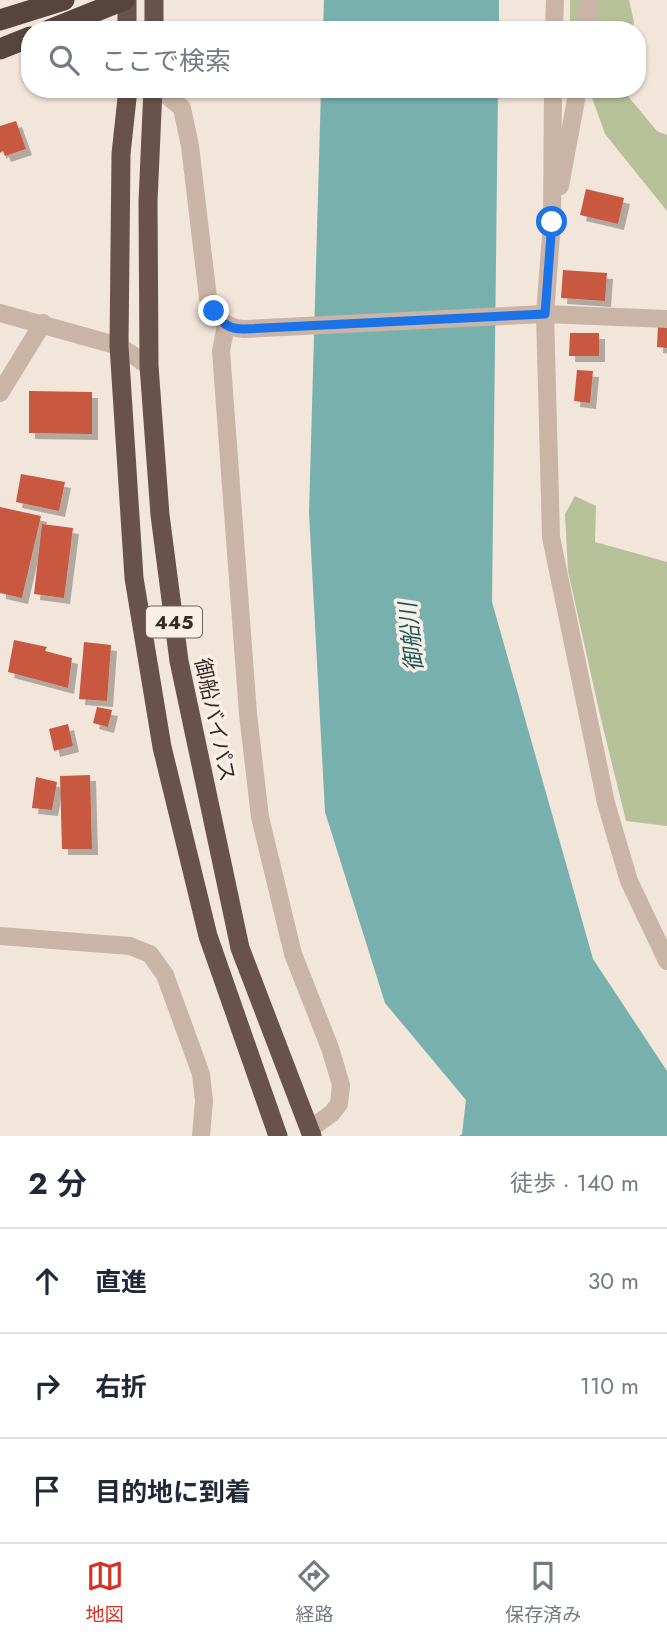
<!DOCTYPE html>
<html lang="ja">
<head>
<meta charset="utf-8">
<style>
  :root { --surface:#fff; --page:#f2f2f3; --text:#1f2937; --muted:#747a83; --line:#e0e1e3; --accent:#d93025 }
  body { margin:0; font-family:Jost,"Noto Sans JP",sans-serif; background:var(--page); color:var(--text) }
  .stop { position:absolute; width:21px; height:21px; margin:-16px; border:5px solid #1a73e8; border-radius:50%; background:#fff }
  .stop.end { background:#1a73e8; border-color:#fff; box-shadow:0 2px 7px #0008 }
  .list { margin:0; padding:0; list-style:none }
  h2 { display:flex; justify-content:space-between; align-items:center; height:91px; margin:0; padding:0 28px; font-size:30px }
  h2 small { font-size:23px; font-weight:400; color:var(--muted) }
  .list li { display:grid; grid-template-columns:46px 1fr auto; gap:21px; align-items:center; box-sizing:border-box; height:105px; padding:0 28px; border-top:2px solid var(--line) }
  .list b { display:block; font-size:26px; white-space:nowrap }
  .list em { font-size:23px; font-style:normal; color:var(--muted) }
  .icon { flex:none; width:38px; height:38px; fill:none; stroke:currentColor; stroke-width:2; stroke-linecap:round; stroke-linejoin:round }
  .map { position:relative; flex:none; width:667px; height:1136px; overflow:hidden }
  .search { position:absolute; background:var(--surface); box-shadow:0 2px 5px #0004; left:21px; right:21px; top:21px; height:77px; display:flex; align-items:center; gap:18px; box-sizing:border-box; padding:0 24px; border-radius:28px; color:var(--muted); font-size:26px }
  .sheet { height:406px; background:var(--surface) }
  nav { display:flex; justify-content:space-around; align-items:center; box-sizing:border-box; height:98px; border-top:2px solid var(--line); background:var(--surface); font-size:19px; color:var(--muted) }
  nav a { display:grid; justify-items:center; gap:4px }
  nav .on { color:var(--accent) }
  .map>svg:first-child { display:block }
  .green { fill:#b7c199 }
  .water { fill:#78b0ae }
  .building { fill:#c85841; filter:url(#shadow) }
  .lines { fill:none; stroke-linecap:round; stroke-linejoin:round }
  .minor { stroke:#cab4a5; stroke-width:18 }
  .tertiary { stroke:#cab4a5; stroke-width:18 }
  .trunk { stroke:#68524a; stroke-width:19 }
  .motorway { stroke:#57443d; stroke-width:21 }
  .route { stroke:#1a73e8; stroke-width:9 }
  .labels { text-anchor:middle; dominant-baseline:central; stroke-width:7; stroke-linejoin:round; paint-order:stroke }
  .shield { fill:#faefe6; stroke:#716560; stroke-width:2 }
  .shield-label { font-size:19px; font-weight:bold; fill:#362a27 }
  .street-label { font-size:21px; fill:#362a27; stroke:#faefe6 }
  .water-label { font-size:23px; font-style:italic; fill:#1b5858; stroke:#faefe6 }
</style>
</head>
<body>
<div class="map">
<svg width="667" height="1136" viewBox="0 0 667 1136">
  <defs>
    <filter id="shadow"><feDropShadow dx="6" dy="6" stdDeviation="0" flood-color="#0004"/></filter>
  </defs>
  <rect width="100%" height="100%" fill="#f2e5da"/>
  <g class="green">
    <path d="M570 0H629L634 22 633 30H570Z"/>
    <path d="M589 89H622L657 131 667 135V211L605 134Z"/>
    <path d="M575 496 596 506 595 542 667 562V826L626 821 600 715 568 571 565 514Z"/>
  </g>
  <g class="water">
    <path d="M324 0H499V30H323Z"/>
    <path d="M321 89H498L492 602 593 959 667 1071V1136H459L462 1134 466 1100 385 1003 325 812 309 513Z"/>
  </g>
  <g class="building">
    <path d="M16 121 26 149 5 156 3 151 0 153V126Z"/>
    <path d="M586 189 624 198 618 224 580 215Z"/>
    <path d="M563 270 607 273 605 301 561 298Z"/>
    <path d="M658 326 667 327V348L657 347Z"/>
    <path d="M570 333H599V356H569Z"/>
    <path d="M577 370 593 371 590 403 574 401Z"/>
    <path d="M29 391 92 392V434L29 433Z"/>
    <path d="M21 474 65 482 59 511 16 502Z"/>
    <path d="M0 507 41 516 22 598 0 593Z"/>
    <path d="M42 524 73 528 64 598 34 594Z"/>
    <path d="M14 640 47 647 45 651 72 658 68 688 8 672Z"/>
    <path d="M84 642 111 645 107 701 79 699Z"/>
    <path d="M97 707 112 710 108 727 93 723Z"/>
    <path d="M68 724 73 746 54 751 49 729Z"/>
    <path d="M90 775 92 849H62L60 776Z"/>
    <path d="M36 777 57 782 52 810 32 808Z"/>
  </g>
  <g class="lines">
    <g class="minor">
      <path d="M554 30 555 0"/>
      <path d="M585 30 589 0"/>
      <path d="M553 89 552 222 545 314 551 537 606 803 629 881 667 961"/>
      <path d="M560 186 578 89"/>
      <path d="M0 313 119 346 149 366"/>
      <path d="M545 314 667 319"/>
      <path d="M0 393 43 323"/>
      <path d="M0 936 130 946 150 954 165 975 201 1074 204 1101 201 1136"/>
    </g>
    <g class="tertiary">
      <path d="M159 89 182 108 190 146 208 298C216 316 223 328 244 329L545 314"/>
      <path d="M226 325 221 351 248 714 260 817 293 954 330 1048 341 1085 339 1104 332 1113 309 1130"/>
    </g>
    <g class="trunk">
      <path d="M127 0V30"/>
      <path d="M154 0V30"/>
      <path d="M128 89 121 154 119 346 134 578 162 747 208 936 278 1136"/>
      <path d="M153 89 148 201 149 366 160 515 179 661 240 948 312 1136"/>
    </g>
    <g class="motorway">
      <path d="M0 20 64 0"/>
      <path d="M49 30 124 0"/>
      <path d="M0 49 30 37"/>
    </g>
  </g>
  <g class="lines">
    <path class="route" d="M214 311C223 324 228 329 244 329L545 314 552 222"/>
  </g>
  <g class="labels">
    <rect class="shield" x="146" y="606.5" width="56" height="31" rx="5"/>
    <g class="shield-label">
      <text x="174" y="622">445</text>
    </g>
    <g class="street-label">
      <text transform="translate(215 720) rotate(78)">御船バイパス</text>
    </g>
    <g class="water-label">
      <text transform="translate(411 637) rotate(-96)">御船川</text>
    </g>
  </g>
</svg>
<div class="stop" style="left:552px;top:222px"></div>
<div class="stop end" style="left:214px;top:311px"></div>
<div class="search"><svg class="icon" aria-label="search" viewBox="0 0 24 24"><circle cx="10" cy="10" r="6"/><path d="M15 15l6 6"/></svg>ここで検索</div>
</div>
<section class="sheet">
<h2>2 分<small>徒歩 · 140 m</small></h2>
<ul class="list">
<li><svg class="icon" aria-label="ahead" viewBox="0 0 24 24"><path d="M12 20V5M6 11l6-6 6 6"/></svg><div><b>直進</b></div><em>30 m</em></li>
<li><svg class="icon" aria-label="right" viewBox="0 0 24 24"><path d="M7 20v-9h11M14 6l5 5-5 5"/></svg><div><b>右折</b></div><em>110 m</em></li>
<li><svg class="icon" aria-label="arrive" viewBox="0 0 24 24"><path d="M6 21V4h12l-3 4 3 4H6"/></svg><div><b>目的地に到着</b></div></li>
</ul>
</section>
<nav>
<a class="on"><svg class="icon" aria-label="map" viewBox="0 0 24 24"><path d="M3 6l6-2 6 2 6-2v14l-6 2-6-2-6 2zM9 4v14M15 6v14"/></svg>地図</a>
<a><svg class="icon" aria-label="directions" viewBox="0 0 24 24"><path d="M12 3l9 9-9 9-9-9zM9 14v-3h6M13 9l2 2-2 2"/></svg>経路</a>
<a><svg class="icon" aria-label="saved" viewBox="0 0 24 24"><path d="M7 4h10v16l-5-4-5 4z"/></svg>保存済み</a>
</nav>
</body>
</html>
